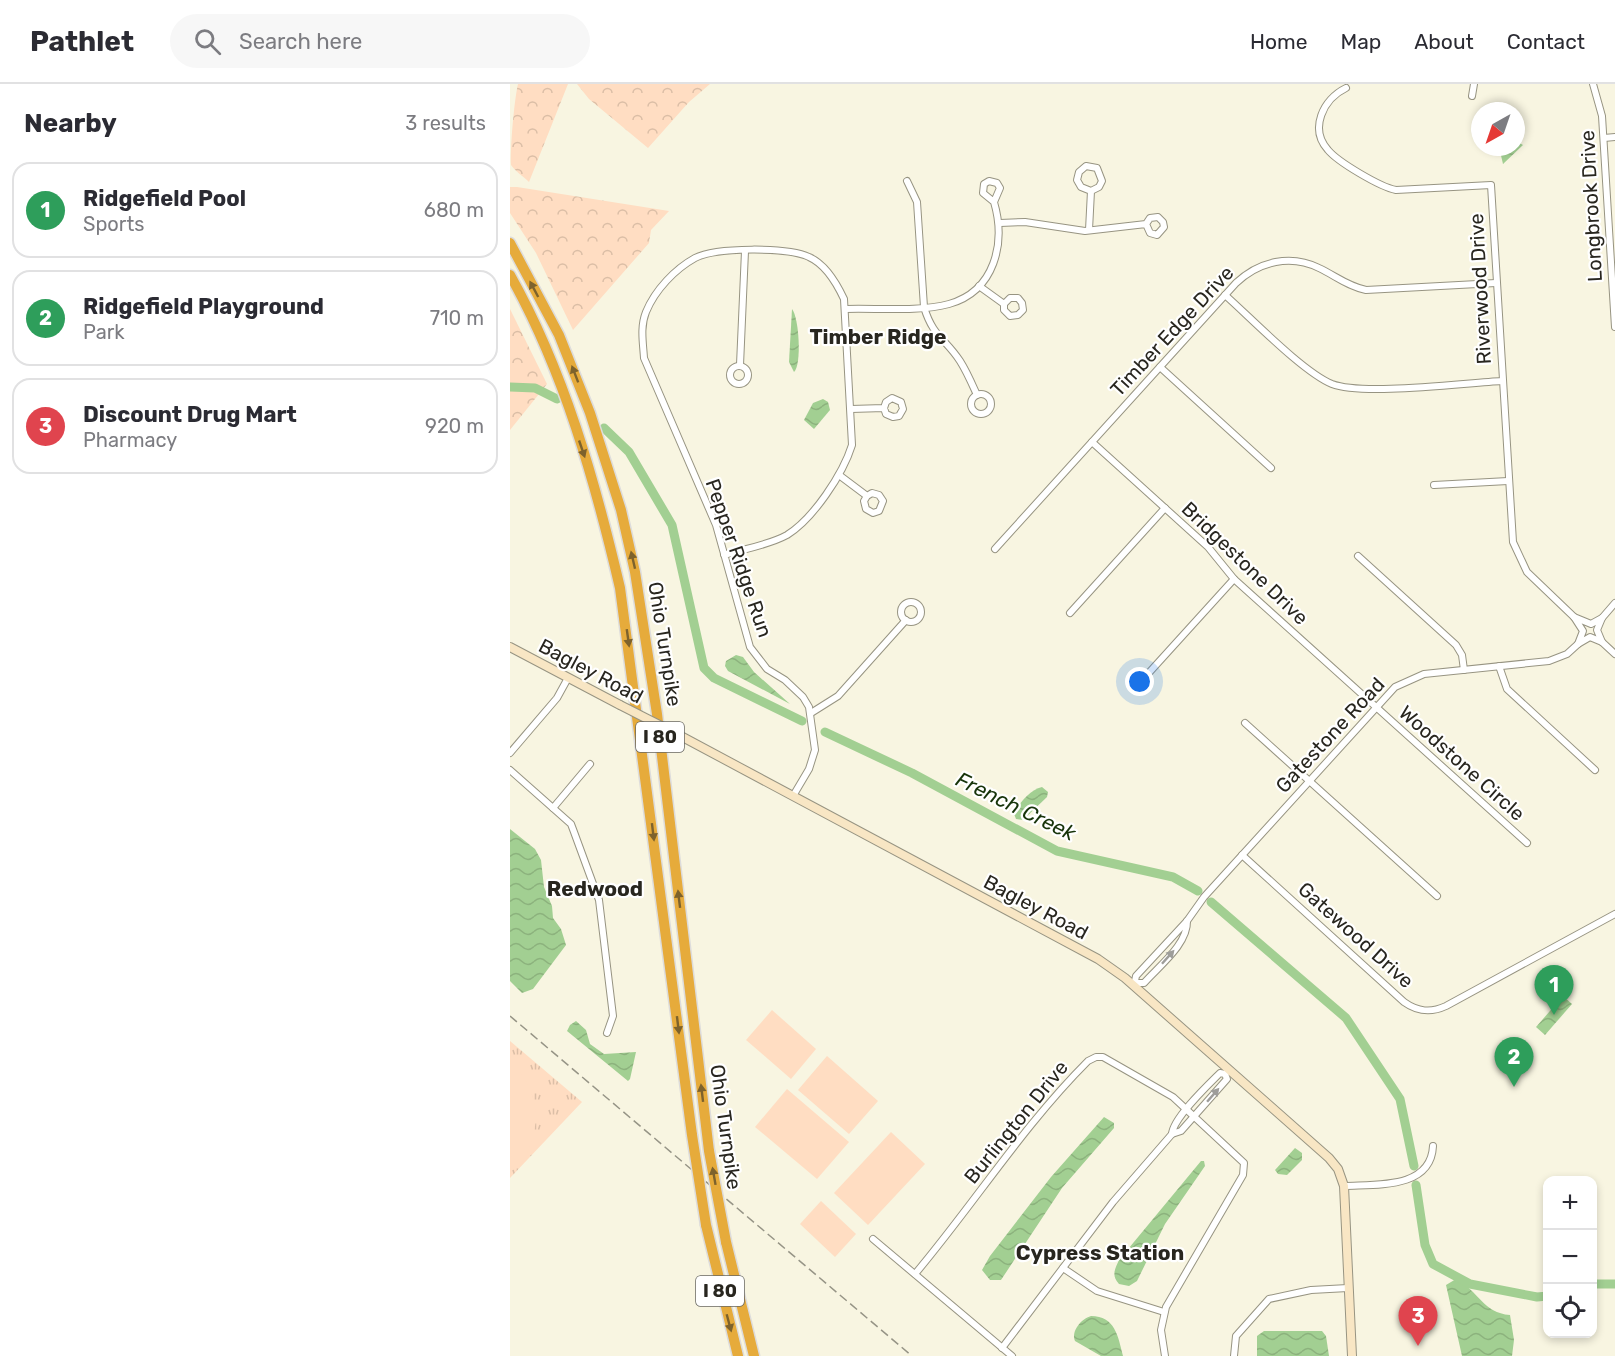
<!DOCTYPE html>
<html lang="en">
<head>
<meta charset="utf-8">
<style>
  :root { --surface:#fff; --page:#f7f7f7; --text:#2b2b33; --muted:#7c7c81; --line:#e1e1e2; --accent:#448c8c }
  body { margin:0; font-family:Rubik,sans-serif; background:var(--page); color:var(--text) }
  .controls { position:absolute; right:18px; bottom:18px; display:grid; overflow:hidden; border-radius:12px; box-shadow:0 3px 9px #0003 }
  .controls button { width:54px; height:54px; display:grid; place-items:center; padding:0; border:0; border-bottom:2px solid var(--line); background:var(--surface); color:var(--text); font:30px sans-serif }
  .compass { position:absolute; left:961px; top:18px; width:54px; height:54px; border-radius:50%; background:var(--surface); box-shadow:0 3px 9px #0003; rotate:220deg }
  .you { position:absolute; left:630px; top:598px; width:21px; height:21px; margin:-15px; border:4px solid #fff; border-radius:50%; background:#1a73e8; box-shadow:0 0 0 9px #1a73e833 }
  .badge { display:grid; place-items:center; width:39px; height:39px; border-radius:50%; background:var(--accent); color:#fff; font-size:20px; font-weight:700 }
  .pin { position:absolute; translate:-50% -50px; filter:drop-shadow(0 2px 3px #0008) }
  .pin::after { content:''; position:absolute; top:32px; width:21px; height:18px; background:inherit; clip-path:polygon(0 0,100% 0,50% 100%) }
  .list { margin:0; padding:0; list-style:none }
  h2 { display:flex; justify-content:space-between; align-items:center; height:78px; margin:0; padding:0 24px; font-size:26px }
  h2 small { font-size:20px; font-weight:400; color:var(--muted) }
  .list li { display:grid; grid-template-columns:39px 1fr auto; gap:18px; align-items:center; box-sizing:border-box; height:96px; margin:0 12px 12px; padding:0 12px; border:2px solid var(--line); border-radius:18px }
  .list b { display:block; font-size:22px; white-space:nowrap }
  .list p { margin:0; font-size:20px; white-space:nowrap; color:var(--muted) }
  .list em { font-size:20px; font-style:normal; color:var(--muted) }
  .icon { flex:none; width:33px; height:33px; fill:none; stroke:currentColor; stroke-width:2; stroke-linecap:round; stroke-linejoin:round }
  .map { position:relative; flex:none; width:1105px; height:1272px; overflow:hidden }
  header { display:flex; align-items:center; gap:36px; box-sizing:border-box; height:84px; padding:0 30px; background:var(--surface); border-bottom:2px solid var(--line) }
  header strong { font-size:28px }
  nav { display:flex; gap:33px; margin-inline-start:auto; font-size:21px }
  .search { width:420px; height:54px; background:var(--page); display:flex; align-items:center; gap:15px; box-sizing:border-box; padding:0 21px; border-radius:33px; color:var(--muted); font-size:22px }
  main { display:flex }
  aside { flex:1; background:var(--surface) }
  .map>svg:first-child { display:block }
  .forest { fill:url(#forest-crowns) }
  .park { fill:url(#park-tufts) }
  .garden { fill:#ffddc2 }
  .water { fill:url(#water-waves) }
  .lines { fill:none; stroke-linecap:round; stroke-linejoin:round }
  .river { stroke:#a2cf92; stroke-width:9 }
  .street-casing { stroke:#979482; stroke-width:8 }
  .secondary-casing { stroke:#979482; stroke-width:10 }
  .highway-casing { stroke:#dddcdb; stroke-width:13 }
  .street { stroke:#fff; stroke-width:6 }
  .secondary { stroke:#f8e6c4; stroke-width:8 }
  .highway { stroke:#e6ab3b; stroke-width:10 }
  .rail { stroke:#969486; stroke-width:1.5; stroke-dasharray:9 4.5; stroke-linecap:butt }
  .secondary-bridge-casing { stroke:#979482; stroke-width:10; stroke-linecap:butt }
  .highway-bridge-casing { stroke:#dddcdb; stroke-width:13; stroke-linecap:butt }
  .secondary-bridge { stroke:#f8e6c4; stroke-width:8 }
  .highway-bridge { stroke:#e6ab3b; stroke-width:10 }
  .oneway { fill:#7d622c }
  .oneway2 { fill:#9e9d9a }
  .labels { text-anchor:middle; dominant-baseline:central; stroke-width:4.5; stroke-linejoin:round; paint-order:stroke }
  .shield { fill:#fff; stroke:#686762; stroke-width:1.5 }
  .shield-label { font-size:18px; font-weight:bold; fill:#28261f }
  .street-label { font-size:20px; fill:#28261f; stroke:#fff }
  .neighbourhood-label { font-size:21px; font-weight:bold; fill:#28261f; stroke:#fff }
  .water-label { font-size:21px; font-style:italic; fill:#17340a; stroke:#fff }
</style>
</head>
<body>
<header>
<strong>Pathlet</strong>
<div class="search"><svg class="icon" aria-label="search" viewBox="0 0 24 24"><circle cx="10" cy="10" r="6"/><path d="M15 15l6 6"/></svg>Search here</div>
<nav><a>Home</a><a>Map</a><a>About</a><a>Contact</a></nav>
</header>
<main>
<aside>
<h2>Nearby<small>3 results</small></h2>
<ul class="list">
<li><span class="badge" style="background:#2e9e5b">1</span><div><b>Ridgefield Pool</b><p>Sports</p></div><em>680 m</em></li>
<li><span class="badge" style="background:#2e9e5b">2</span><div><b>Ridgefield Playground</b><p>Park</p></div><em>710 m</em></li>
<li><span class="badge" style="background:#e0444e">3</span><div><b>Discount Drug Mart</b><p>Pharmacy</p></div><em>920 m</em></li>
</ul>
</aside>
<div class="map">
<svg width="1105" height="1272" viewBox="0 0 1105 1272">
  <defs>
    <pattern id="forest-crowns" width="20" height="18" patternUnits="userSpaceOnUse" patternTransform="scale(1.5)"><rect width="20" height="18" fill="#ffddc2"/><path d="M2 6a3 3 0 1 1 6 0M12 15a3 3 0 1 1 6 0" fill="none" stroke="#dbbea6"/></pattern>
    <pattern id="park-tufts" width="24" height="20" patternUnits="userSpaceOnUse" patternTransform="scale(1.5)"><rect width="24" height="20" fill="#ffddc2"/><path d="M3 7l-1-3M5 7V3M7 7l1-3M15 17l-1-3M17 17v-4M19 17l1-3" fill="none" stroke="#dbbea6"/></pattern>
    <pattern id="water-waves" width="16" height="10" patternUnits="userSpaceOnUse" patternTransform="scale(1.5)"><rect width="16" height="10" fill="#a2cf92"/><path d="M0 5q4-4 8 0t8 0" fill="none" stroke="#8cb27d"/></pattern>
  </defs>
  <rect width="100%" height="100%" fill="#f8f5e1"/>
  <g class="forest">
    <path d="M8 0H58L19 98C14 93 5 87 1 81 0 66 4 17 8 0Z"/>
    <path d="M67 0H200L179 18 138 64 79 15Z"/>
    <path d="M0 103H7L159 127 141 146 139 159 63 246 26 169 0 129Z"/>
    <path d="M0 225 37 300 0 346Z"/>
  </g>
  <path class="park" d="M0 957 72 1018 0 1094Z"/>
  <g class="garden">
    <path d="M262 926 306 965 281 995 236 956Z"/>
    <path d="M317 972 368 1017 339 1050 288 1006Z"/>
    <path d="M3 979C24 1005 32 1026 21 1059 18 1067 16 1074 10 1080L0 1071V982Z"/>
    <path d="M277 1005 339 1058 307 1095 245 1043Z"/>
    <path d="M381 1048 415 1080 358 1141 324 1109Z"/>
    <path d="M311 1117 346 1150 325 1173 290 1140Z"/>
  </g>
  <g class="water">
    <path d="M1006 57 1013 61 993 80 989 63H1006Z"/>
    <path d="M282 225C289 233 292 281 284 288L279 278Z"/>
    <path d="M313 315 318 318 320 326 304 345 294 336 303 319Z"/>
    <path d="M226 571 233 573 244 588 280 620 218 587 215 582 216 577Z"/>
    <path d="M532 703 538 708 537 713 513 736 506 735 504 730C509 719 520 706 532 703Z"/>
    <path d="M0 745 25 765 31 776 34 803 42 822 43 834 51 845 56 861 23 905 12 909 0 897Z"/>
    <path d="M1053 912 1062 920 1035 951 1026 943Z"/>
    <path d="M66 937 76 946 80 960 94 970 126 968 120 995 118 997 57 947 60 941Z"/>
    <path d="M594 1033 604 1039V1044L552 1104 491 1196H480L472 1186 480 1172 541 1093Z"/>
    <path d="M785 1064 792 1069V1076L777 1091 768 1090 765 1086Z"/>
    <path d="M691 1077H694L695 1082 655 1140 627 1197 619 1202 609 1200C601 1191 605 1185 609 1176Z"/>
    <path d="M946 1195C969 1207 973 1229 1000 1231L1004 1256 1002 1272H952L936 1201Z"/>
    <path d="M581 1232C605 1232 608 1252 613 1272H591L565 1257C561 1247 571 1235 581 1232Z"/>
    <path d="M754 1247H812L816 1252 819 1272H747V1252Z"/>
  </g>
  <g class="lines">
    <g class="river">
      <path d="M0 303 25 304 47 315"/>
      <path d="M94 344 119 368 162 441 194 584 204 594 292 637"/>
      <path d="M315 648 402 689 547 767 663 793 688 807"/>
      <path d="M701 818 836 934 890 1015 904 1082"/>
      <path d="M906 1101 915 1161 923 1180 960 1200 1027 1213 1038 1212"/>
      <path d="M1082 1200H1105"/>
    </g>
    <g class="street-casing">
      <g id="street">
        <path d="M1083 0 1092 32 1105 243"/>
        <path d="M836 4C813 15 799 45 818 66 828 78 870 103 886 106L981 101 1003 458 1017 488 1064 533"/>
        <path d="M962 12 964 0"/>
        <path d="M1094 54 1105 53"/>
        <path d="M397 97 407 118 414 223C423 253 435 254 450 277 457 288 462 300 467 311"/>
        <path d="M490 139 515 138 575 147 636 140 640 149 647 151 654 143 653 138 648 133 640 134 636 140"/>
        <path d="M579 146 581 107 589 103 592 97 587 84 576 82 569 88 567 96 571 103 581 107"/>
        <path d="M469 202 494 220 500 214H508L512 219 513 226 508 231 500 232 494 226V220"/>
        <path d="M715 211C741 234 793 288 822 300 853 312 953 299 992 297"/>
        <path d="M336 225C367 224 409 228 439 220 485 207 496 159 484 118L490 104 487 99 479 97 474 100 473 109 484 118"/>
        <path d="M230 281 235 167"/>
        <circle cx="229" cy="291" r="9"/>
        <path d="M650 283 761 384"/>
        <circle cx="471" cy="320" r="10"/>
        <path d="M341 325 374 324 376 318 382 314 391 318 393 325 389 332 383 333 376 330 374 324"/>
        <path d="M582 358 698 463 724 495 1017 759"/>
        <path d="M329 391 357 412 362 409 369 411 373 417 369 427 363 429 356 425 354 417 357 412"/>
        <path d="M924 401 998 397"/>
        <path d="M485 465 726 199C749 177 781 170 809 184 826 192 837 202 856 206L986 199"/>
        <path d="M214 471C234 465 259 461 277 451 303 435 333 390 342 361L334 215C327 200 315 180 299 173 278 163 206 163 185 174 165 185 145 206 136 228 130 243 133 258 134 274L206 441 240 563 257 585 275 596 293 613 299 623 305 666 299 685 283 712"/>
        <path d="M848 472 946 561 952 571 954 586"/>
        <circle cx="401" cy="528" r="10"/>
        <path d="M560 529 655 424"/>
        <path d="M1064 533 1081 540 1092 534 1087 546 1092 558 1080 553 1068 560 1073 547Z"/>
        <path d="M1092 534 1105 519"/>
        <path d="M1092 558 1105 570"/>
        <path d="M989 582 997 605 1085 686"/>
        <path d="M636 592 724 495"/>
        <path d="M301 629 328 612 396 536"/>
        <path d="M735 639 927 812"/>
        <path d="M0 669 47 614 58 594"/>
        <path d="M0 686 61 740 64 748 89 816 103 932 97 949"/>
        <path d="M43 724 80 680"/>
        <path d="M732 771 894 918C908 928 921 929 936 922L1105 830"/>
        <path d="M627 899H634C649 882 678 860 677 837"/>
        <path d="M624 902 626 892 677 837 694 813 885 603 914 590 1039 577 1057 570 1068 560"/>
        <path d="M715 990 710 989C698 1001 663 1034 662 1050L671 1047 717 995 715 990 719 986"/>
        <path d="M834 1102C864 1100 921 1106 923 1062"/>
        <path d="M363 1155 502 1272"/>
        <path d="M553 1184 587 1207 654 1228"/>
        <path d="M405 1190C464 1120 513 1042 578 977L586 973H593L663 1013 734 1079 733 1091 656 1223 651 1246 655 1272"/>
        <path d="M492 1264 603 1118 662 1050"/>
        <path d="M724 1272 726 1252 759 1215 801 1206 838 1204"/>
      </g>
    </g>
    <g class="secondary-casing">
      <g id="secondary">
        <path d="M0 563 110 621"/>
        <path d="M167 650 588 875 615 894 819 1074 828 1085 834 1102 842 1272"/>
      </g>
    </g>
    <g class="highway-casing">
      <g id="highway">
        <path d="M0 159 49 251 80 329 111 426 125 488 147 630 199 1067"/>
        <path d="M0 191C54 287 85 397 110 504L182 1051"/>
        <path d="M196 1141 228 1272"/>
        <path d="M216 1158 244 1272"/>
      </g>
    </g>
    <use href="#street" class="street"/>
    <use href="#secondary" class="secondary"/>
    <use href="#highway" class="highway"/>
    <path class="rail" d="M0 932 402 1272"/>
    <g class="secondary-bridge-casing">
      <path id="secondary-bridge" d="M110 621 167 650"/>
    </g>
    <g class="highway-bridge-casing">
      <g id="highway-bridge">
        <path d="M182 1051 196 1141"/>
        <path d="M199 1067 216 1158"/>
      </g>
    </g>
    <use href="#secondary-bridge" class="secondary-bridge"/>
    <use href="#highway-bridge" class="highway-bridge"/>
  </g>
  <defs><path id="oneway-solid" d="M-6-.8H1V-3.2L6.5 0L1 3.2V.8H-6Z" transform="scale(1.5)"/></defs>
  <g class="oneway">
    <use href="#oneway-solid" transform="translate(24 205) rotate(-118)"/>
    <use href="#oneway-solid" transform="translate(65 290) rotate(-111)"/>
    <use href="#oneway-solid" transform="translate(72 365) rotate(71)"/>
    <use href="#oneway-solid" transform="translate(123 476) rotate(-103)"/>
    <use href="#oneway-solid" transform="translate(118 554) rotate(82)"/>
    <use href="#oneway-solid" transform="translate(143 748) rotate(83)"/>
    <use href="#oneway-solid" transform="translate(169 815) rotate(-97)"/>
    <use href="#oneway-solid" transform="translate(168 941) rotate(83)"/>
    <use href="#oneway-solid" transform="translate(192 1009) rotate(-97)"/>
    <use href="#oneway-solid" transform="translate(204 1092) rotate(-100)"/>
    <use href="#oneway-solid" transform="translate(219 1239) rotate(75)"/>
  </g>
  <g class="oneway2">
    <use href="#oneway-solid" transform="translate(658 873) rotate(-48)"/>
    <use href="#oneway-solid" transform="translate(703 1011) rotate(-49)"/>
  </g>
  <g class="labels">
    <g class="shield">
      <rect x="126" y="638" width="48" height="30" rx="4.5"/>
      <rect x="186" y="1192" width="48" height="30" rx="4.5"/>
    </g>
    <g class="shield-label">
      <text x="150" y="653">I 80</text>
      <text x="210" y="1207">I 80</text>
    </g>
    <g class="street-label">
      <text transform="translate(1081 122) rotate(-93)">Longbrook Drive</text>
      <text transform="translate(970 205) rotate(-93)">Riverwood Drive</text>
      <text transform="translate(662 247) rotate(-47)">Timber Edge Drive</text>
      <text transform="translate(229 474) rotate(71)">Pepper Ridge Run</text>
      <text transform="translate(735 479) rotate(44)">Bridgestone Drive</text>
      <text transform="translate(155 560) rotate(81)">Ohio Turnpike</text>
      <text transform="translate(81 587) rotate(28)">Bagley Road</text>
      <text transform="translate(820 651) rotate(-47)">Gatestone Road</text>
      <text transform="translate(952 679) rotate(42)">Woodstone Circle</text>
      <text transform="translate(526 823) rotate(28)">Bagley Road</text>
      <text transform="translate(846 851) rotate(42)">Gatewood Drive</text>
      <text transform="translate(506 1038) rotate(-51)">Burlington Drive</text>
      <text transform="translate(216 1043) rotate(82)">Ohio Turnpike</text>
    </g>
    <g class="neighbourhood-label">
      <text x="368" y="252">Timber Ridge</text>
      <text x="85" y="804">Redwood</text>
      <text x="590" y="1168">Cypress Station</text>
    </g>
    <g class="water-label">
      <text transform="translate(506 722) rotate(26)">French Creek</text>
    </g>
  </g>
</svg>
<div class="controls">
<button>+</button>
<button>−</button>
<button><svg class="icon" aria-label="locate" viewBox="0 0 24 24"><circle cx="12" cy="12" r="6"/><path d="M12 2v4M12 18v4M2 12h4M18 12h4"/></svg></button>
</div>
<svg class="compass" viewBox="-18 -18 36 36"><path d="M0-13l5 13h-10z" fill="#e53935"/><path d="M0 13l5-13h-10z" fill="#7c7c81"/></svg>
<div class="you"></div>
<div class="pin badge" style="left:1044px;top:931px;background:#2e9e5b">1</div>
<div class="pin badge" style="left:1004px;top:1003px;background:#2e9e5b">2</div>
<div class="pin badge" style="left:908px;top:1262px;background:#e0444e">3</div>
</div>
</main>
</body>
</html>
